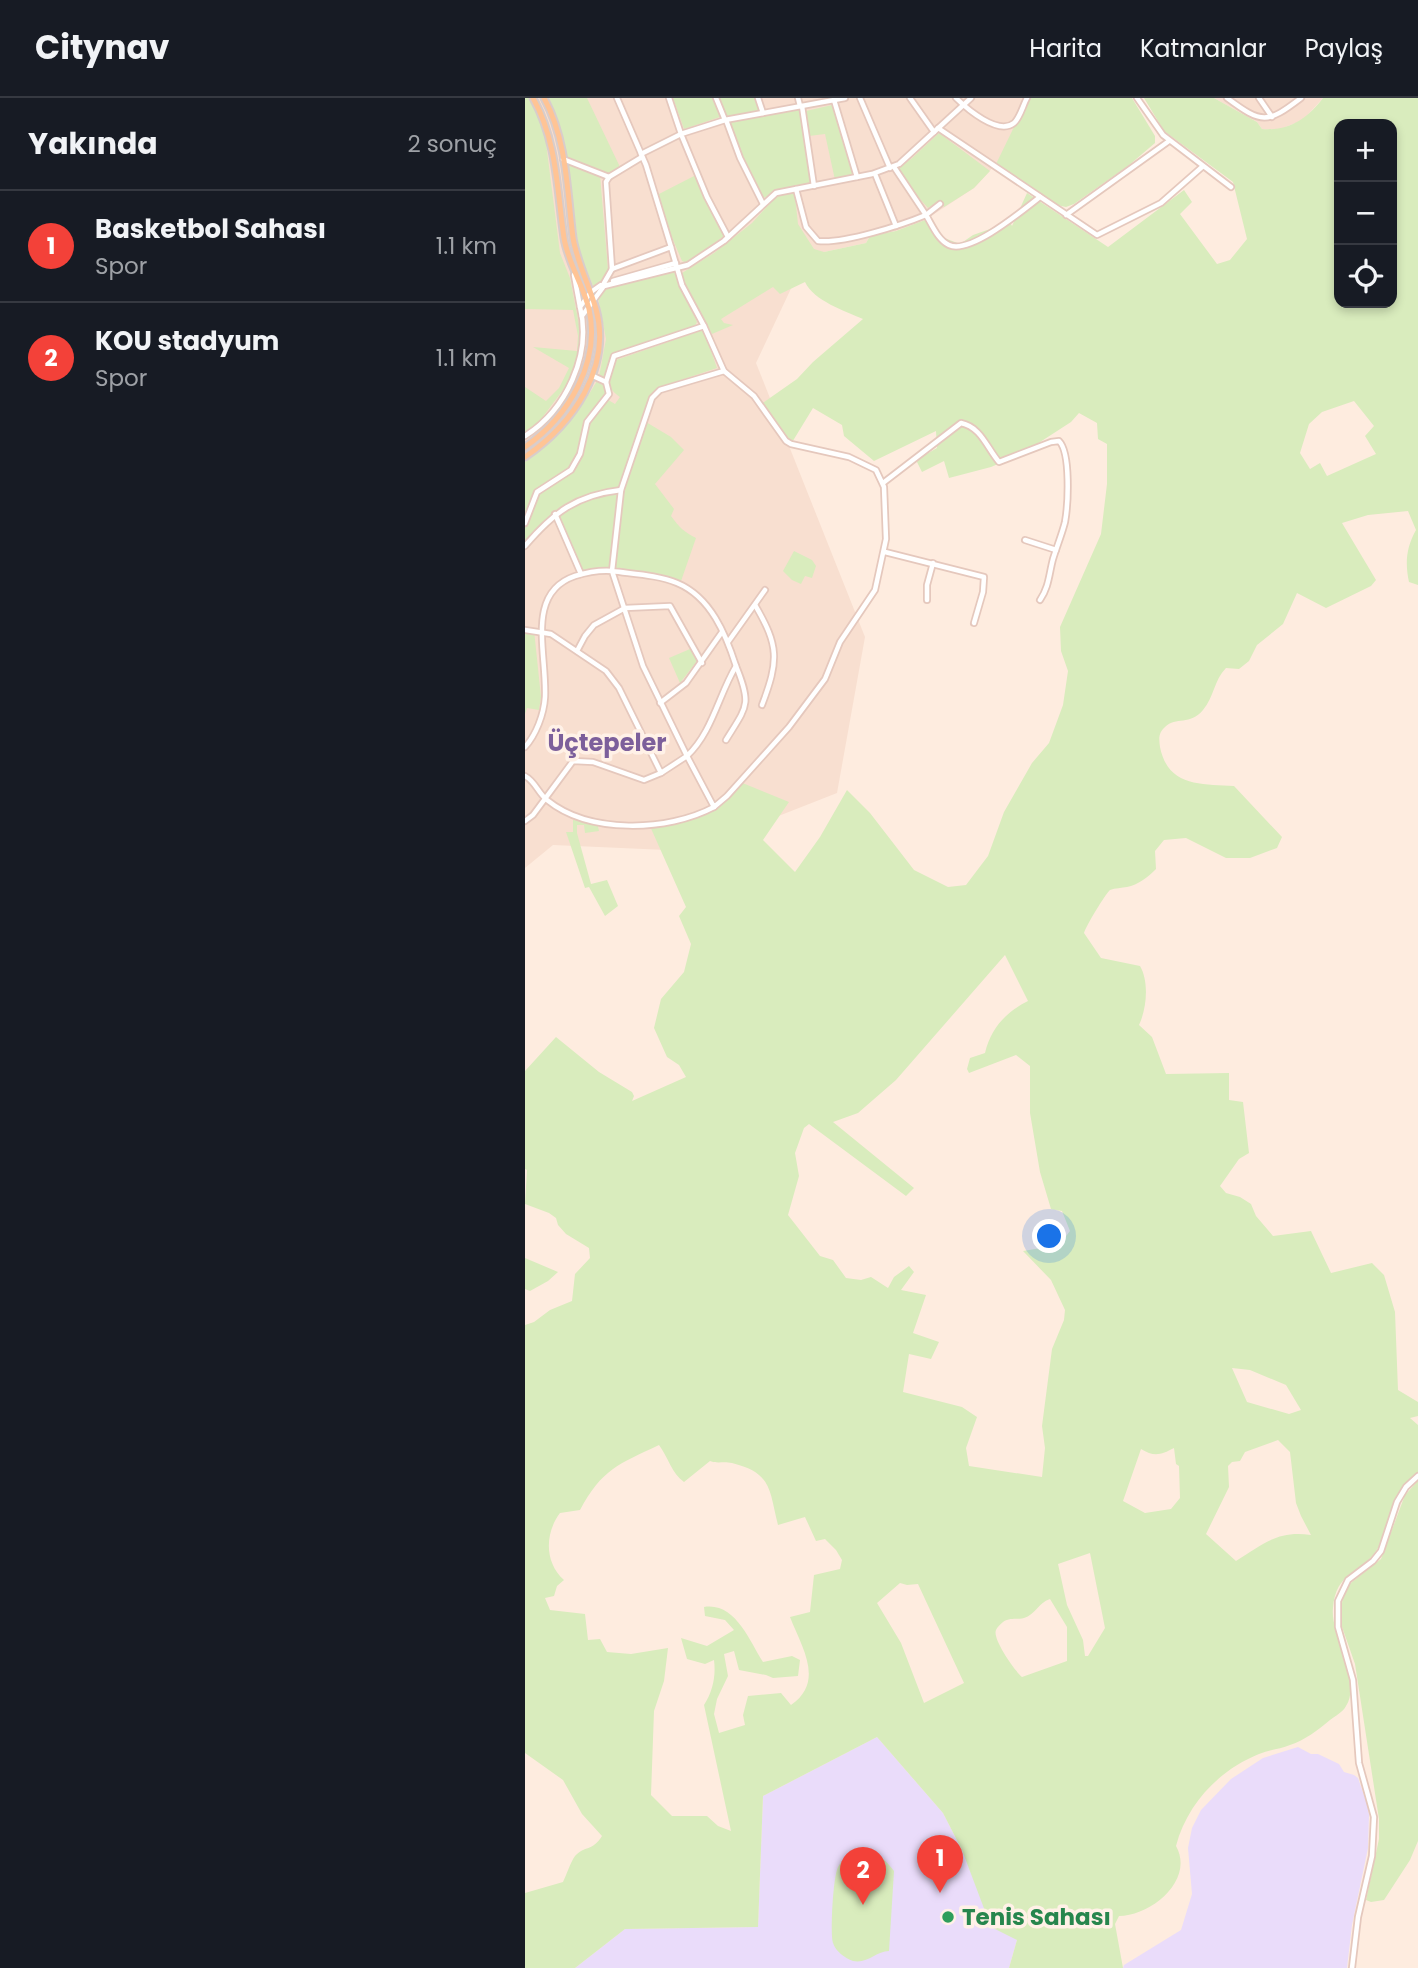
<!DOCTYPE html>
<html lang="tr">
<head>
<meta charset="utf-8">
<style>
  :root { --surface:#171b24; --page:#20242c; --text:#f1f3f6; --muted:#9ea1a6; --line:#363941; --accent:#f34139 }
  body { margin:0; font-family:Poppins,sans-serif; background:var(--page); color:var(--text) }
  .controls { position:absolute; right:21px; top:21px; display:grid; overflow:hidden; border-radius:14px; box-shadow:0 4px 10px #0003 }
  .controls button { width:63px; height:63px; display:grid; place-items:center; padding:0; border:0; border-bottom:2px solid var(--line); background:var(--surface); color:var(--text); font:35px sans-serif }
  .you { position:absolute; left:525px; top:1139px; width:24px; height:24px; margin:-18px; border:5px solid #fff; border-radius:50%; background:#1a73e8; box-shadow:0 0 0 10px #1a73e833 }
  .badge { display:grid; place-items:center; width:46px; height:46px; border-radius:50%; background:var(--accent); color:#fff; font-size:23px; font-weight:700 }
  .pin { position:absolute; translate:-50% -58px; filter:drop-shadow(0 2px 4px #0008) }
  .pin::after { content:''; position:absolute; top:37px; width:24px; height:21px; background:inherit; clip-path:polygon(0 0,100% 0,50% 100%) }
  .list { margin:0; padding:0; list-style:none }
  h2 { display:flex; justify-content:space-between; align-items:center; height:91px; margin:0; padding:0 28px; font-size:30px }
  h2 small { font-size:23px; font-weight:400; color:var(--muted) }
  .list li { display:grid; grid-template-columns:46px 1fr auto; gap:21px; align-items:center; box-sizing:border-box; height:112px; padding:0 28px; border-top:2px solid var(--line) }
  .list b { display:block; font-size:26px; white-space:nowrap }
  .list p { margin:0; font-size:23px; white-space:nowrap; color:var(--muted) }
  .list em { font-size:23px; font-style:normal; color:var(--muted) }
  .icon { flex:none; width:38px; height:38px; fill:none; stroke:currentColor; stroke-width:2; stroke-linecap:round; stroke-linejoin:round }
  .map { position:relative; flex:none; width:893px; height:1870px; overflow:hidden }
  header { display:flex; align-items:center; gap:42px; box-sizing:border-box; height:98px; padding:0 35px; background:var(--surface); border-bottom:2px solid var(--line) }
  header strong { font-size:33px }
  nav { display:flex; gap:38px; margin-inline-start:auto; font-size:24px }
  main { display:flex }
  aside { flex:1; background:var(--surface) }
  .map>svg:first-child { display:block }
  .residential { fill:#f8dfd0 }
  .education { fill:#eadcfa }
  .green { fill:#d9ecbd; fill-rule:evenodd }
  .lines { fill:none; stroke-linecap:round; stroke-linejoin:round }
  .minor-casing { stroke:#e5c8bd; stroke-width:8 }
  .major-casing { stroke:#d9cdcb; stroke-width:9 }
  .minor { stroke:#fff; stroke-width:4.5 }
  .major { stroke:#ffc495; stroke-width:5 }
  .leisure-dot { fill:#2e9e5b; stroke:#fff1e7; stroke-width:2.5 }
  .labels { text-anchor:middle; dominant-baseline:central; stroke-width:7; stroke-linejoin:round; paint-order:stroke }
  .leisure-label { font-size:23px; font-weight:bold; fill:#27864d; stroke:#fff1e7; text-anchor:start }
  .neighbourhood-label { font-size:24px; font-weight:bold; fill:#7c5f9b; stroke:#fff1e7 }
</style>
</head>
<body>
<header>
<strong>Citynav</strong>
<nav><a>Harita</a><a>Katmanlar</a><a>Paylaş</a></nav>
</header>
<main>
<aside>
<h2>Yakında<small>2 sonuç</small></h2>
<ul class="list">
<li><span class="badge">1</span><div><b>Basketbol Sahası</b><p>Spor</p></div><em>1.1 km</em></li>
<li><span class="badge">2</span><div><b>KOU stadyum</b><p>Spor</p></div><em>1.1 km</em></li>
</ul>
</aside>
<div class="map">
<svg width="893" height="1870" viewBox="0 0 893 1870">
  <rect width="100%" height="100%" fill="#feecdf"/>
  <g class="residential">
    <path d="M0 0H592L471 66 449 90 400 122 371 133 345 138 341 145 299 154 278 165 231 265 340 539 312 695 164 753 28 747 0 770Z"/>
    <path d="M689 0H798L778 22 753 32 737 31 732 24Z"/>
  </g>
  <g class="education">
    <path d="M352 1639 418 1715 437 1752 492 1842 484 1870H50L100 1831 233 1829 238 1698Z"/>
    <path d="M773 1649 786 1656H793L814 1666 819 1674 829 1677 833 1680 842 1706 844 1717 843 1750 827 1827 822 1870H598L599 1867 656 1832 667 1796 663 1750 667 1730 676 1712 706 1681 738 1660Z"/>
  </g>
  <g class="green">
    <path d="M0 0H5L13 15 20 37 35 155 45 180 56 237 54 259 44 284 14 324 0 335V289L21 303 34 290 44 270 8 249 52 253 53 238 48 212 0 211Z"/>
    <path d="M24 0H62L95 69 83 76 47 62 41 58 34 25Z"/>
    <path d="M148 0H188L195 19 159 31Z"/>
    <path d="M193 0H231L235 11 233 13 204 19 201 17Z"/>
    <path d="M503 0H607L630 38V45L603 68 549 106 541 109 532 107 471 66Z"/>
    <path d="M619 0H689L732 24 737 31C764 33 782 21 798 0H893V487L884 484C880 465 881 450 891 432L883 413 843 417 817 425 851 482 846 488 801 510 772 495 758 526 732 547 724 563 714 571 701 570C689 582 689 599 678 612 665 628 651 618 640 629 633 635 634 641 635 649 643 689 676 686 709 688L757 739 752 750 725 760H701L661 740 639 742 630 753 631 771C623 779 613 787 602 789 597 790 590 790 585 792 581 795 561 828 559 835L576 860 615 868C624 883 622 910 614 927L627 939 641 976 704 975V1002L718 1004 724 1055 714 1061 695 1088 701 1095 715 1099 726 1106 731 1118 748 1138 786 1133 806 1175 847 1165 859 1177 870 1214 873 1292 893 1304V1318L885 1320 893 1327V1374C862 1399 871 1426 851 1453 835 1477 811 1473 808 1510 805 1537 837 1584 821 1608 818 1614 810 1618 805 1622 793 1632 780 1642 765 1647 755 1651 744 1652 734 1656 694 1672 662 1706 651 1748 670 1782 626 1818 594 1818L590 1826 598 1870H484L492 1842 466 1829 437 1752 418 1715 352 1639 238 1698 233 1829 100 1831 50 1870H0V1795L38 1784C42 1776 45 1765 50 1758 60 1747 67 1754 77 1738L57 1716 38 1682 0 1655V1227L9 1224 25 1212 47 1203 50 1176 65 1160 64 1150 41 1136 33 1127 31 1120 24 1115 0 1106 2 1072 0 1071V973L31 939 74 974 107 994 109 998 107 1003 161 979 154 967 142 959 129 930 136 901 159 874 166 846 154 818 161 809 124 726 160 721 189 709 215 684 264 704 238 742 270 774 295 739 322 692 345 715 389 772 423 789 441 787 463 758 479 714 507 665 524 645 538 607 543 573 536 553 535 529 576 436 582 386V346L573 341 572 325 554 315 546 324 512 346V349L466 369 424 380 419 363 397 374 391 362 412 350 411 333 349 363 319 338 317 327 288 310 266 346 235 307 272 281 288 264 338 221C320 213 289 203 280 184L255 196 248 189 196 221 199 225 208 227 187 236 159 185 157 175 189 155 227 125 248 102 256 96 267 94 270 98 273 126 289 151 299 154 341 145 345 138 371 133 400 122 409 136 435 146 448 137 485 124 487 128 502 95 583 149 659 92 667 104 655 116 692 166 705 162 722 141 708 84 639 33ZM814 26H867V205H814ZM829 303 849 328 840 338 851 356 802 378 795 365 785 371 775 355 784 326 797 314ZM480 857 503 903C481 914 466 930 460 955L445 960 442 971 444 975 491 957 505 968V1015L515 1074 526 1111 537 1113 545 1133 534 1147 498 1153 526 1182 540 1212 539 1222 527 1251 517 1328 520 1350 517 1379 444 1368 441 1350 452 1319 437 1309 378 1294 384 1256 406 1261 414 1244 388 1235 401 1197 376 1192 389 1174 384 1168 369 1179 363 1190 346 1179 336 1182 321 1180 308 1162 295 1158 263 1117 274 1078 270 1055 279 1030 284 1026 381 1098 389 1090 308 1024 333 1015 371 982ZM707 1270 725 1272 761 1287 776 1312 764 1316 722 1304ZM753 1342 765 1354 771 1405 776 1418 786 1437C753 1432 738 1446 711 1463L681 1436 704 1389 703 1368 707 1364 715 1363 720 1354ZM134 1347C143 1359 147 1376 159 1384L185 1363C193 1366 198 1363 207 1365 247 1375 244 1391 253 1427L280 1419 291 1443 300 1441 311 1452 317 1462 315 1471 289 1477 285 1514 265 1519C277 1550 300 1583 266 1607L256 1595 223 1598 218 1617 220 1627 194 1635 189 1616 192 1601 203 1578 199 1556 209 1553 214 1572 241 1577 248 1580 273 1578 275 1562 267 1558 238 1564C224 1542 210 1504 179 1509L180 1518 200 1522 209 1532 182 1548 156 1540 162 1561 180 1566 189 1562C191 1578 188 1593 179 1607L206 1733 193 1728 182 1718H147L126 1697 129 1613 139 1583 143 1550 106 1556 82 1554 75 1541 63 1542 60 1516 25 1512 20 1500 29 1498 32 1488 39 1482C19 1464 20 1435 35 1415L55 1412C77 1371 94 1366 134 1347ZM649 1350 651 1366 654 1368 655 1400 646 1411 620 1415 598 1403 616 1351C629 1359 636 1357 649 1350ZM565 1455 580 1530 563 1558H560L558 1542 542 1507 533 1466ZM375 1485 382 1487 393 1486 439 1585 399 1605 376 1545 352 1505ZM525 1501 542 1529V1563L497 1579C490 1573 467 1541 471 1532 472 1529 475 1527 478 1524 485 1519 491 1522 499 1520 510 1517 513 1505 525 1501Z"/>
    <path d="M307 7 328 73 327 78 310 82 300 36 284 38 281 13Z"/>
    <path d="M275 11 286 85 254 91 237 101 217 62 204 24Z"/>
    <path d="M414 35 465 73 449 90 419 109 414 103 403 110 385 90 373 70 386 61Z"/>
    <path d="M43 65 75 77 83 171C80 179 77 186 68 188L54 153Z"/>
    <path d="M171 77 199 138 162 165 157 163 140 123 132 97Z"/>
    <path d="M143 172 149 174 172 224 170 228 90 255 86 258 79 279H74L81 241 73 199 76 192Z"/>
    <path d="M175 233H179L192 270 132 290 125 297 116 321 146 339 159 352 130 386 149 411 146 418C154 429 159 434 171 440L155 486 87 473 56 476 30 416 0 448V364C33 342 51 318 72 283L80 289V300L90 306 95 299C76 286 87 280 91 262Z"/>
    <path d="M269 453 287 462 291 468 287 480 280 478 276 486 267 482 258 473Z"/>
    <path d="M0 532H9L16 599 14 612 2 610 0 616Z"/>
    <path d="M165 551 172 563 155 585 144 560Z"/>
    <path d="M48 722 72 724 74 733 60 735 59 727H52V735L66 786 82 782 93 808 80 818 64 789 60 790 41 734H48Z"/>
    <path d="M0 1160 33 1174 23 1183 5 1193 0 1191Z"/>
    <path d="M893 1383V1743L885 1762 859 1802 846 1804 841 1802 854 1741V1721L830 1566 816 1526V1515L818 1496 822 1488 856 1461 880 1397Z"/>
    <path d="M335 1754C352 1753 360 1761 369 1773L364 1853C351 1853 343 1866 328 1863 320 1860 311 1854 308 1845 305 1835 308 1779 313 1769 317 1761 326 1757 335 1754Z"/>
  </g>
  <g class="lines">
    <g class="minor-casing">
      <g id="minor">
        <path d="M92 0 121 67 146 149"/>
        <path d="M191 0 200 22"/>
        <path d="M233 0 238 15"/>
        <path d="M273 0 275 8"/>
        <path d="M335 0 365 70"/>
        <path d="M385 0 409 34"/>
        <path d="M431 0C441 10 473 38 489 25 495 20 498 7 502 0"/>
        <path d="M612 0 638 37 706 89"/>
        <path d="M702 0C737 26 742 26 776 0"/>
        <path d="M734 0 747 19"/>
        <path d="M309 2 332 79"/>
        <path d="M277 8 289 88"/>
        <path d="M201 22 215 60 238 106"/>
        <path d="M413 30 572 137 636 105 677 69"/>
        <path d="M116 56 156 36 144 0"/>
        <path d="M38 61 84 79"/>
        <path d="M350 76 371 128"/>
        <path d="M271 91 281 129 293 143C318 146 377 127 401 117L369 69"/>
        <path d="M415 106 401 117C407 127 413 142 424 147 445 157 498 112 515 99"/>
        <path d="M541 117 644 43"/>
        <path d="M203 139 182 99 156 36 200 22 320 0"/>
        <path d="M49 177 55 209"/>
        <path d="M88 183 151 165"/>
        <path d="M79 185 87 171"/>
        <path d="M57 218 79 188 163 167 199 143 251 95 347 76 374 66 446 0"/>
        <path d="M199 273 135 292 127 300 96 392 87 473C108 476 133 477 152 485 186 499 201 537 211 568"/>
        <path d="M81 284 89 258 179 228"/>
        <path d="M0 338C41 312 67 257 55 209L66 194 76 187"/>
        <path d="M358 385 436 325C456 329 462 350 474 364L526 344 534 343C546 355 543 407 540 424 537 436 532 448 528 461 524 476 524 489 515 502"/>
        <path d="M30 416 56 476"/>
        <path d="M0 425 12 394 46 372 55 356 62 324 84 296 81 284 68 278"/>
        <path d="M500 442 531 452"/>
        <path d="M0 448C28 415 51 397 96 392"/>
        <path d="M360 454 459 479 458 494 449 525"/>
        <path d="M402 502V487L408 465"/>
        <path d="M230 507C254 548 254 562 237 607"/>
        <path d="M0 532 26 536 81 573 94 590 136 675 162 658 189 709 202 698 264 629 300 581 315 544 350 492 361 441 359 389 351 372 324 359 266 346 261 343 229 298 199 273 179 228 157 187 146 149 87 171 81 84 84 79 117 59"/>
        <path d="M203 544 240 492"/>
        <path d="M52 553 60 538 69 527 100 510 145 508 177 565"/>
        <path d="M135 605 161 585 197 534"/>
        <path d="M0 649C11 637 19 616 20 599 22 555 0 495 50 478 63 474 74 472 87 473L118 568 162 658C187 635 194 596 211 568 227 607 222 608 201 642"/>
        <path d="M0 678C10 683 13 695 22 702 64 736 142 734 189 709"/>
        <path d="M0 723 8 717 48 663 68 664 119 682 136 675"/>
        <path d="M827 1870 833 1819 847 1758 849 1719 834 1665 828 1582 813 1529V1503L823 1482 848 1463 856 1453 872 1404 881 1389 893 1378"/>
      </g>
    </g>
    <g class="major-casing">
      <g id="major">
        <path d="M0 349C43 319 76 265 64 211 58 187 43 165 39 140 32 92 32 43 8 0"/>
        <path d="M0 359C48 326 87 270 71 211 64 187 52 164 48 140 42 93 42 42 19 0"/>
      </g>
    </g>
    <use href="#minor" class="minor"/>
    <use href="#major" class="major"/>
  </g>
  <circle class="leisure-dot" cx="423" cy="1819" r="7"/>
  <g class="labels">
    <g class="leisure-label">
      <text x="437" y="1819">Tenis Sahası</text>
    </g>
    <g class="neighbourhood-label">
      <text x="82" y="644">Üçtepeler</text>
    </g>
  </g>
</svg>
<div class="controls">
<button>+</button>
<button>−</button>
<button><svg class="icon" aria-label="locate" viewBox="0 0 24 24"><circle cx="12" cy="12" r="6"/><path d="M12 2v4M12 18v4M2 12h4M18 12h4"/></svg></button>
</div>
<div class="you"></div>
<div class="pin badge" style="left:415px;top:1795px">1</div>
<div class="pin badge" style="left:338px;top:1807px">2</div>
</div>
</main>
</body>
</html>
